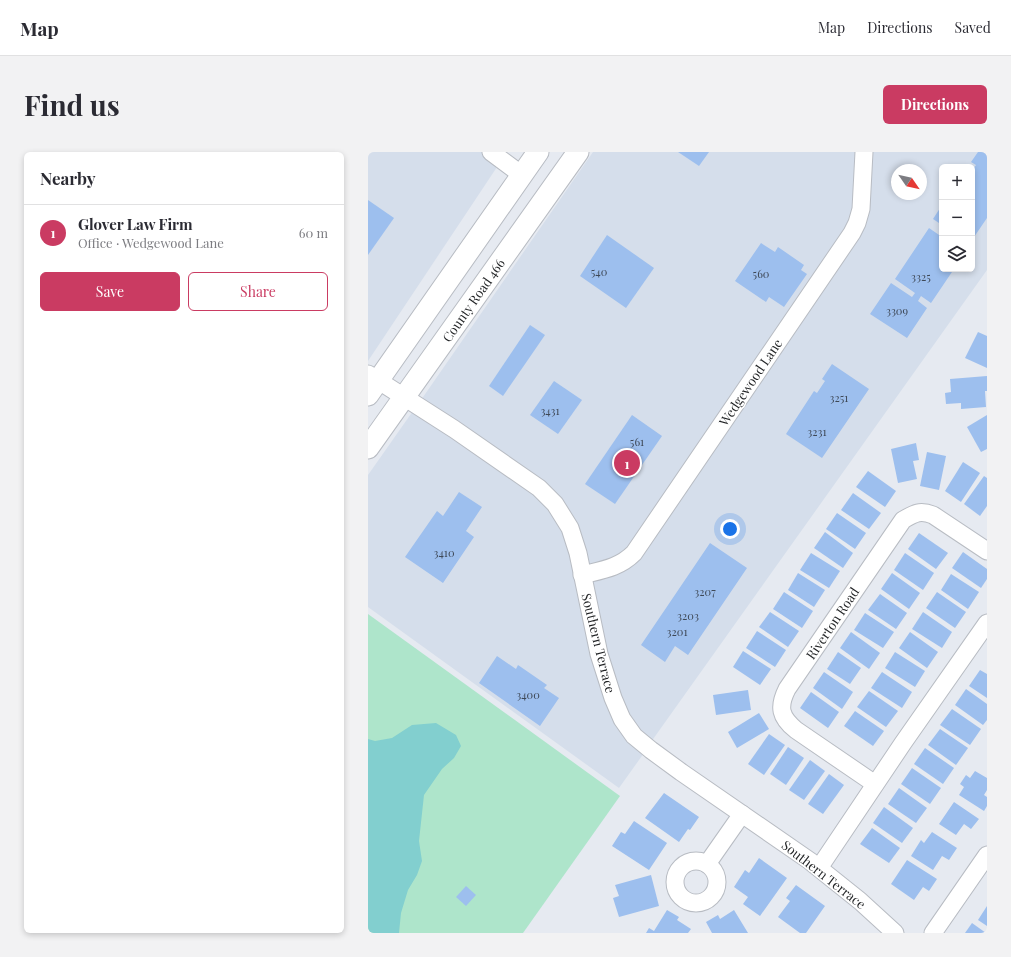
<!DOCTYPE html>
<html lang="en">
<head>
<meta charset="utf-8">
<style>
  :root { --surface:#fff; --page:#f2f2f3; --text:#2b2b33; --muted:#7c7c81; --line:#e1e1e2; --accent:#ca3b62 }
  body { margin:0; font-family:"Playfair Display",serif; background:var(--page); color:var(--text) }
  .controls { position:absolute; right:12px; top:12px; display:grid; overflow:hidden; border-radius:6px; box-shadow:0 2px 6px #0003 }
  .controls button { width:36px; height:36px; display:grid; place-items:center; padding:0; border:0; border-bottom:1px solid var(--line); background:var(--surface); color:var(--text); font:20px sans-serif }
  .compass { position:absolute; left:523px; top:12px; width:36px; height:36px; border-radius:50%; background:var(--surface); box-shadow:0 2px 6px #0003; rotate:124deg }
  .you { position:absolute; left:362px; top:377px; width:14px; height:14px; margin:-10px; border:3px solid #fff; border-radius:50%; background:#1a73e8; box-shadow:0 0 0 6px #1a73e833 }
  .badge { display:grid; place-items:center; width:26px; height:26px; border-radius:50%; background:var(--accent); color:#fff; font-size:13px; font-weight:700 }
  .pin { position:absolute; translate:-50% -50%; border:2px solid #fff; box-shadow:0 1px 4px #0006 }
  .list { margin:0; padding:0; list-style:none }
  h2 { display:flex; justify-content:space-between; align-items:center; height:52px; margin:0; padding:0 16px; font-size:17px }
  h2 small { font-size:13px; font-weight:400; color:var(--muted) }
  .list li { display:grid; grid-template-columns:26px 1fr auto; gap:12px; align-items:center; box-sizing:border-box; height:56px; padding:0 16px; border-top:1px solid var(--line) }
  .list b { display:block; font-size:15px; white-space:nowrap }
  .list p { margin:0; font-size:13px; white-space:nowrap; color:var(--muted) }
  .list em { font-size:13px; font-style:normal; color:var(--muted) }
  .actions { display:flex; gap:8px; padding:12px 16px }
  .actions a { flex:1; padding:9px 0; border:1px solid var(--accent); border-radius:6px; text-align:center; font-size:14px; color:var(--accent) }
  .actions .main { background:var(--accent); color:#fff }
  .icon { flex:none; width:22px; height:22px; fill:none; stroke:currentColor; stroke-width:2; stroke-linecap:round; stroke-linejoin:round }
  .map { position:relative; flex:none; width:619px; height:781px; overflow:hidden; border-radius:6px }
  header { display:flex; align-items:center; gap:24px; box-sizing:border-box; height:56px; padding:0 20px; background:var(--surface); border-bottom:1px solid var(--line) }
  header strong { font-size:19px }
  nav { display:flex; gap:22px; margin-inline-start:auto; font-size:14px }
  .intro { display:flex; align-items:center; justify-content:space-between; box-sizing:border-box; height:96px; padding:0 24px }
  h1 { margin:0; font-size:28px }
  .button { padding:10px 18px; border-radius:6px; background:var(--accent); color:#fff; font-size:14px; font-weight:700 }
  main { display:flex; gap:24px; padding:0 24px }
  aside { flex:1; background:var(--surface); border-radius:6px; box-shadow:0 2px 6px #0003 }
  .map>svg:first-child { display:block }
  .built { fill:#d5deeb; fill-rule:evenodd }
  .green { fill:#aee5cb }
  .water { fill:#82cfcf }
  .building { fill:#9dbfee }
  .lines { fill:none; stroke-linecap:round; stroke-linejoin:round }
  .minor-casing { stroke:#b8bcc3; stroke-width:19 }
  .major-casing { stroke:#b8bcc3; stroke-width:23 }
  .minor { stroke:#fff; stroke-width:17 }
  .major { stroke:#fff; stroke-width:21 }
  .labels { text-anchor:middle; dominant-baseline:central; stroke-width:3; stroke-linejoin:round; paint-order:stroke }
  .number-label { font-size:11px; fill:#3e4856 }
  .street-label { font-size:13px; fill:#1f2123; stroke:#fff }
</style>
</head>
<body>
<header>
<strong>Map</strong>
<nav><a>Map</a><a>Directions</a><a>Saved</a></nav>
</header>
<div class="intro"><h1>Find us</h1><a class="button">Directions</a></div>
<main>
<aside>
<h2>Nearby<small></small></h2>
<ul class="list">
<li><span class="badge">1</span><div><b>Glover Law Firm</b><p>Office · Wedgewood Lane</p></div><em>60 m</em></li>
</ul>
<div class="actions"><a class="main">Save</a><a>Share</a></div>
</aside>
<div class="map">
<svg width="619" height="781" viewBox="0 0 619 781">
  <rect width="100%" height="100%" fill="#e6eaf1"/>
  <g class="built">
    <path d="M0 0H139L0 209Z"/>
    <path d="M225 0H489L486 55 477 77 260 396 248 406 220 414 208 373 53 248Z"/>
    <path d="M504 0H619V118L283 590 271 580 260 564 252 545 238 501 223 428 244 423 491 84ZM574 15H604V117H574ZM529 18H553V42H529Z"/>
    <path d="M45 259 167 340 181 356 195 378 206 418H205L207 424 224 502 276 601 251 636 0 455V323Z"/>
  </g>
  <path class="green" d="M0 462 252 644 155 781H0Z"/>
  <path class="water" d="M68 571 88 583 93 594 86 606 74 617 56 643 51 689 54 709 49 723 40 738 33 761 31 781H0V587L7 589 24 586 44 573Z"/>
  <g class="building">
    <path d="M310 0H341L331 14Z"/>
    <path d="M610 0H619V66L604 88V19L608 13 603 10Z"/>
    <path d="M0 48 26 66 0 103Z"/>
    <path d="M574 53V73L565 67Z"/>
    <path d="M561 76 574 85V117H586L563 151 553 144 550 149 559 156 539 186 502 162 523 131 544 145 547 141 527 127Z"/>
    <path d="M239 83 286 116 258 156 212 124Z"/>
    <path d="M393 91 407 100 410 95 436 113 433 118 439 122 416 155 401 145 398 150 367 129Z"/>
    <path d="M162 173 177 183 135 244 121 234Z"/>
    <path d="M610 180 619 184V216L597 206Z"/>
    <path d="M464 212 501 237 454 306 418 282 446 239 449 241 457 229 454 227Z"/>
    <path d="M619 224V239H617L618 255 593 257V251L578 252 577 241 583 240 582 227Z"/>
    <path d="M186 229 214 248 190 282 162 263Z"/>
    <path d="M264 263 294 284 247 352 217 332Z"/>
    <path d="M619 263V297L613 300 599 275Z"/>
    <path d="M548 291 551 308 545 309 549 327 530 331 523 297Z"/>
    <path d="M559 300 578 304 571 338 552 334Z"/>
    <path d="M595 310 612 321 593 350 577 339Z"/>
    <path d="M500 319 528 339 517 355 488 335Z"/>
    <path d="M616 324 619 326V354L612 364 596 352Z"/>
    <path d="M91 340 114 355 98 379 106 385 75 431 37 405 69 359 75 364Z"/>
    <path d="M485 341 513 361 501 377 473 358Z"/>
    <path d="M469 361 498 381 487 397 458 377Z"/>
    <path d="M457 380 485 401 475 416 446 396Z"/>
    <path d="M551 381 580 401 568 417 540 397Z"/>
    <path d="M342 391 379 416 320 503 307 494 297 510 273 493Z"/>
    <path d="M595 400 619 417V427L613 436 584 416Z"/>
    <path d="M443 401 472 419 461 436 432 418Z"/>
    <path d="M537 401 566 421 555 438 526 418Z"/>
    <path d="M430 421 457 438 446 455 420 438Z"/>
    <path d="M524 421 552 441 541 457 513 437Z"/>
    <path d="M583 422 611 440 600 457 573 438Z"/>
    <path d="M416 440 445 459 434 476 405 457Z"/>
    <path d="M569 440 598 460 587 476 558 456Z"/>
    <path d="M512 442 539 461 528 477 500 458Z"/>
    <path d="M402 460 431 479 420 495 391 475Z"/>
    <path d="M555 460 584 480 574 496 544 477Z"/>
    <path d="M497 461 526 480 515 496 486 478Z"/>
    <path d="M389 479 418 498 407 515 378 496Z"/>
    <path d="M483 480 512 501 501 517 472 496Z"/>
    <path d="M542 480 570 500 559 516 531 496Z"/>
    <path d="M375 499 403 517 392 533 365 515Z"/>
    <path d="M470 500 493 516 482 532 459 517Z"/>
    <path d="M527 500 557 519 547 535 517 516Z"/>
    <path d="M129 504 148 517 150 513 179 533 176 536 191 546 172 574 111 531Z"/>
    <path d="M612 518 619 522V546L601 534Z"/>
    <path d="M456 520 485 540 474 557 445 536Z"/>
    <path d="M514 520 544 540 534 556 503 536Z"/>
    <path d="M598 537 619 552V568L615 573 587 553Z"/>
    <path d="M380 538 383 558 348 563 345 543Z"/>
    <path d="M501 539 530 559 518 575 489 555Z"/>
    <path d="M443 540 471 560 460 576 432 556Z"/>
    <path d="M584 557 613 577 602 593 572 573Z"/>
    <path d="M487 559 516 579 505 594 476 574Z"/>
    <path d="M391 561 401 577 369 596 360 580Z"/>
    <path d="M572 577 600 596 588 613 560 593Z"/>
    <path d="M401 582 417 593 396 623 380 612Z"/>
    <path d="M420 595 436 606 418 633 402 622Z"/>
    <path d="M557 596 586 616 575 632 546 612Z"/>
    <path d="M442 608 457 619 436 648 421 638Z"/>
    <path d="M544 616 573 636 562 652 533 632Z"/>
    <path d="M607 619 619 626V638L616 643 619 645V654L616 659 591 643 596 635 592 632 598 623 602 626Z"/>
    <path d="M461 622 476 633 455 662 440 652Z"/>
    <path d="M531 636 559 656 548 671 520 652Z"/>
    <path d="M296 641 331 665 322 678 320 677 311 690 277 666Z"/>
    <path d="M586 650 611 667 603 677 596 672 588 683 571 672Z"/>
    <path d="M516 655 545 676 534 691 505 671Z"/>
    <path d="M266 669 299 691 281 718 244 694 253 680 257 682Z"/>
    <path d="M504 676 532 696 521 711 492 692Z"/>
    <path d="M564 680 589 696 581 708 574 704 565 718 543 704 553 688 556 691Z"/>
    <path d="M391 706 419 726 392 764 375 752 380 745 366 735 377 718 381 721Z"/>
    <path d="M539 708 569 727 561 739 555 735 546 748 523 732Z"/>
    <path d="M283 723 291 754 251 765 245 746 251 744 247 733Z"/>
    <path d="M428 733 457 754 438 781H432L410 765 422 749 418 746Z"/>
    <path d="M98 734 108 743 98 754 88 745Z"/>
    <path d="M619 754V774L610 768Z"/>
    <path d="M299 758 311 765 309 768 323 777 320 781H278L281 776 286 779Z"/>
    <path d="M366 758 380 781H344L338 770 350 763 352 767Z"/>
    <path d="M604 771 618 781H597Z"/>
  </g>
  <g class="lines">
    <g class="minor-casing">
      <g id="minor">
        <path d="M123 0 154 23"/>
        <path d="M0 222 86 277 171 336 187 352 202 376 210 401 231 502 245 546 254 567 266 584 283 598 313 620 442 709 492 749 527 781"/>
        <path d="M214 423C234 418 251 416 266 401L484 81 489 71 493 57 496 0"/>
        <path d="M507 632 428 578C412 565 410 555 419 537L535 368C547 361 552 358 565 363L619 399"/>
        <circle cx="328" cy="730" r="21"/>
        <path d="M339 712 374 662"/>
        <path d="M451 716 535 591 619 471"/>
        <path d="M565 781 619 703"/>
      </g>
    </g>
    <g class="major-casing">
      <g id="major">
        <path d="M0 243 170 0"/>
        <path d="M0 296 210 0"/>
      </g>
    </g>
    <use href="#minor" class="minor"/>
    <use href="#major" class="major"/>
  </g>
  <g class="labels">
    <g class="number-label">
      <text x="231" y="119">540</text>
      <text x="393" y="121">560</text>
      <text x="553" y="124">3325</text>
      <text x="529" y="158">3309</text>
      <text x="471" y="245">3251</text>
      <text x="182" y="258">3431</text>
      <text x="449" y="279">3231</text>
      <text x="269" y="289">561</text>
      <text x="76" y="400">3410</text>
      <text x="337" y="439">3207</text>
      <text x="320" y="463">3203</text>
      <text x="309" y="479">3201</text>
      <text x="160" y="542">3400</text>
    </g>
    <g class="street-label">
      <text transform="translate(105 148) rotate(-55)">County Road 466</text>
      <text transform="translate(382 230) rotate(-56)">Wedgewood Lane</text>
      <text transform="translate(464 471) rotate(-56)">Riverton Road</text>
      <text transform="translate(231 491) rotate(76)">Southern Terrace</text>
      <text transform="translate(456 722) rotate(38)">Southern Terrace</text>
    </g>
  </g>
</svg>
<div class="controls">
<button>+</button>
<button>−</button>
<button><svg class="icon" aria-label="layers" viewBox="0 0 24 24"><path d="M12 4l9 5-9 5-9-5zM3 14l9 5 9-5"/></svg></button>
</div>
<svg class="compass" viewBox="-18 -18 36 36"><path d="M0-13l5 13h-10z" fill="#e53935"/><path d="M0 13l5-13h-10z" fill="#7c7c81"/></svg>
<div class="you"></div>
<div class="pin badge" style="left:259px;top:311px">1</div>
</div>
</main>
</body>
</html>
